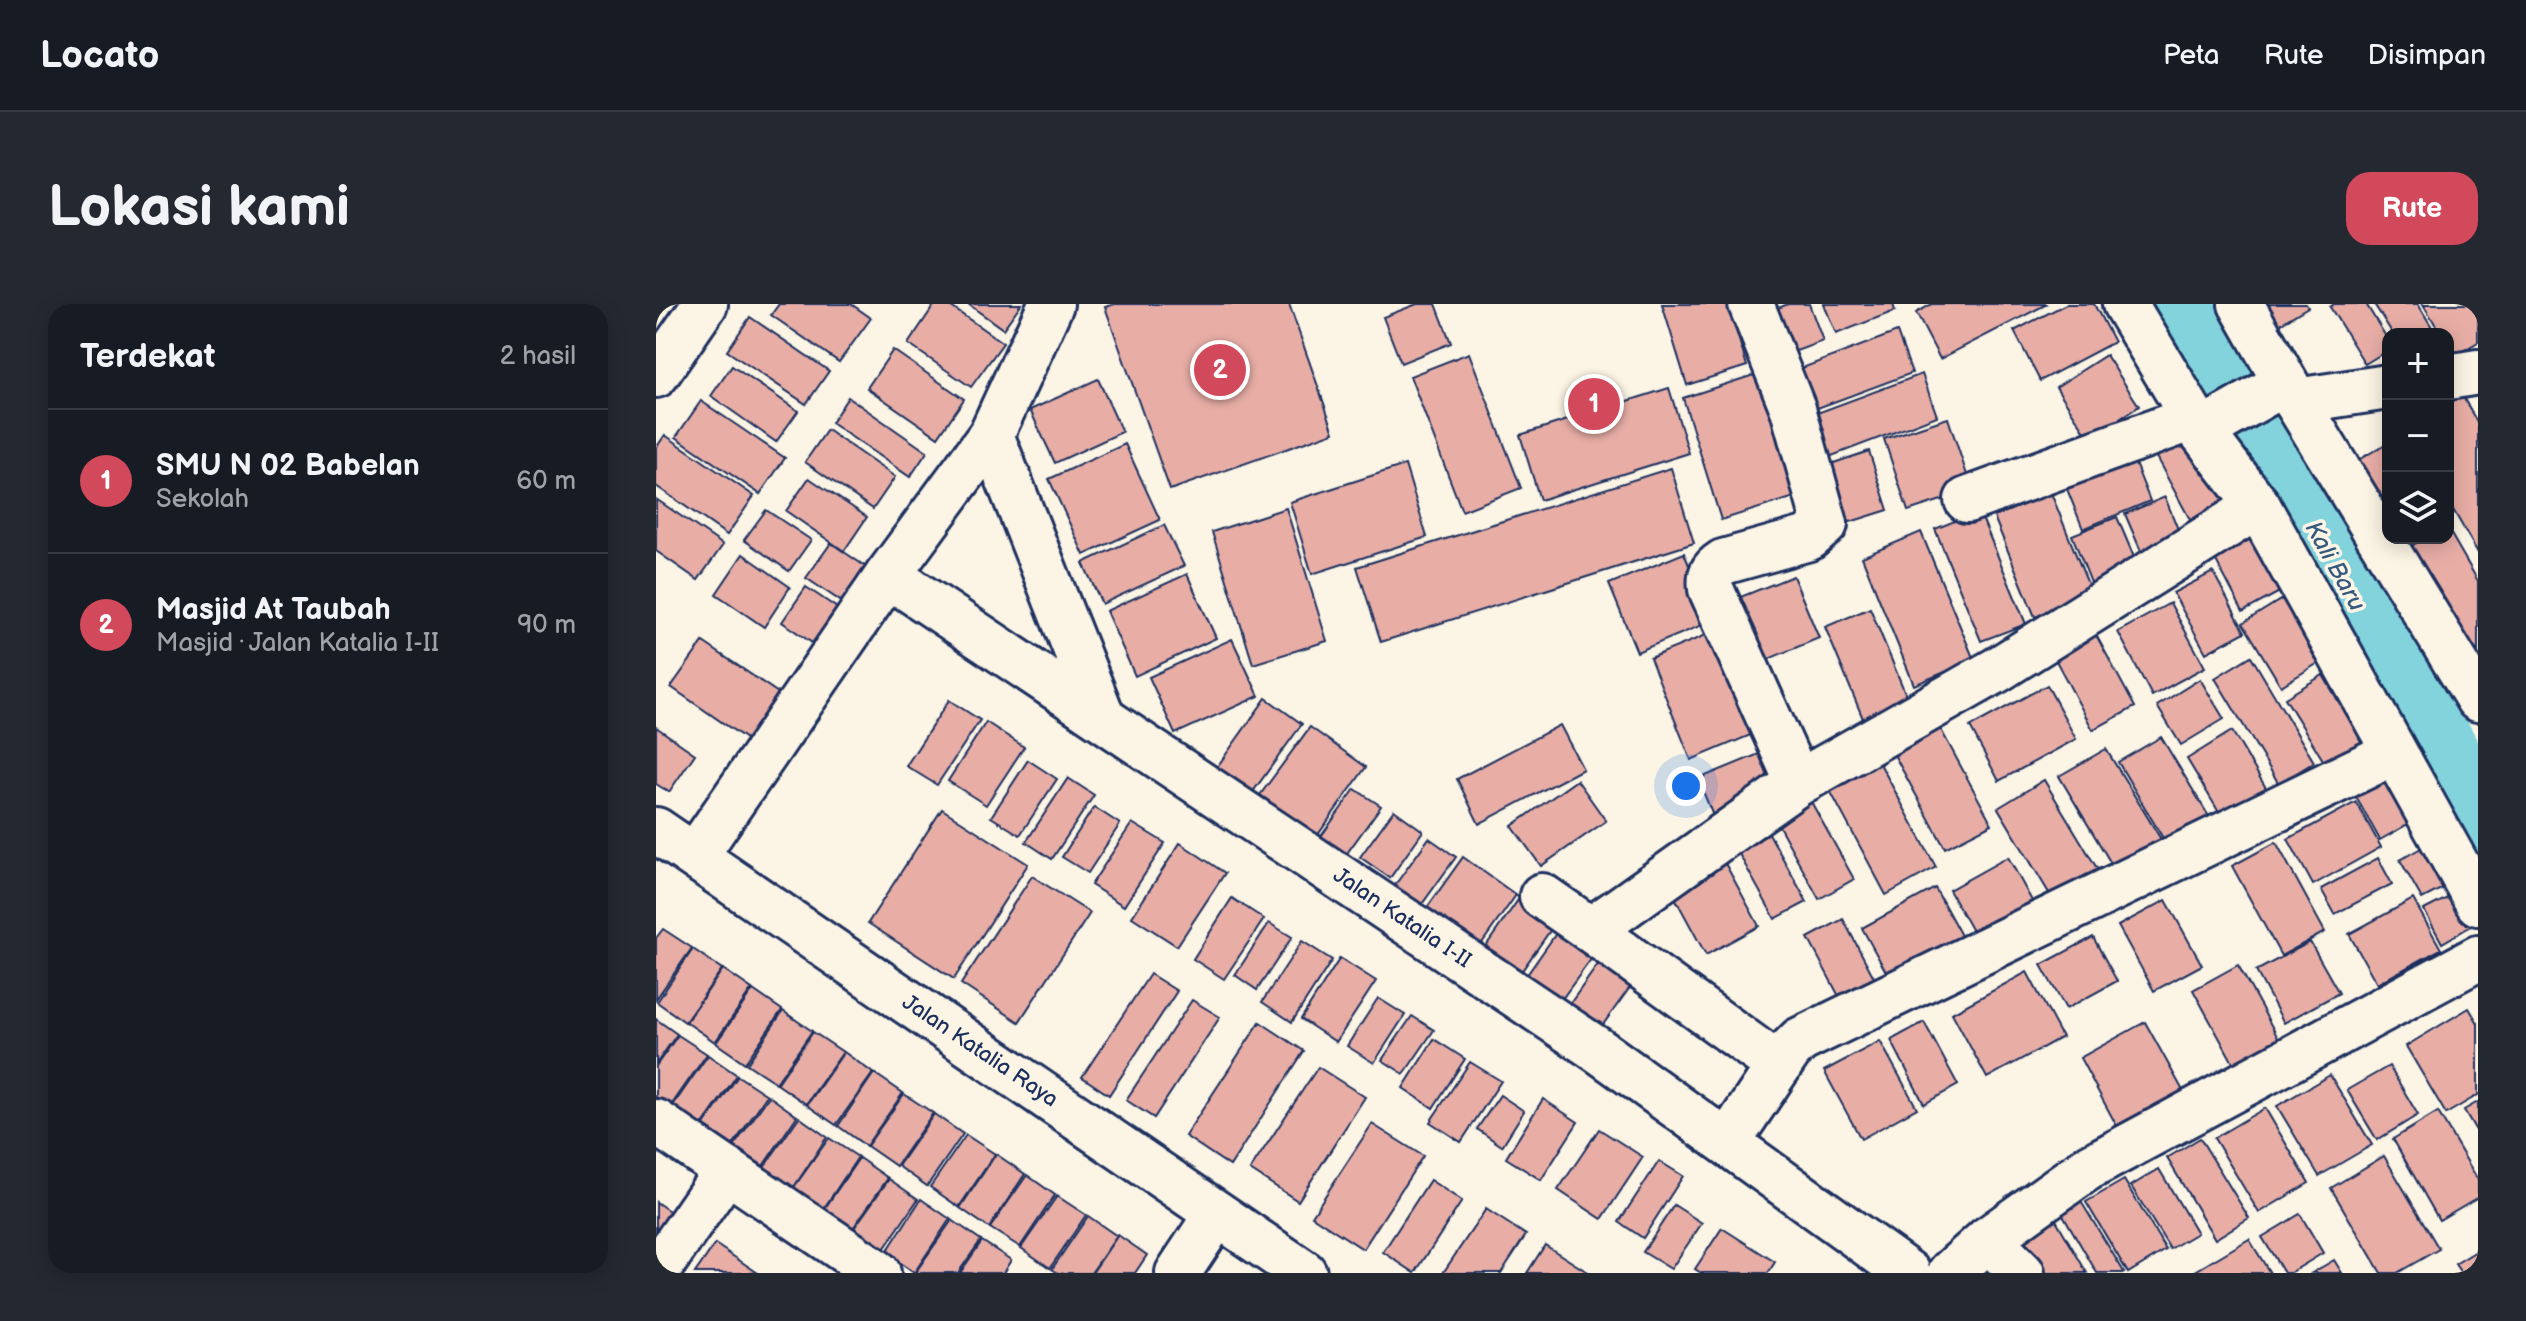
<!DOCTYPE html>
<html lang="id">
<head>
<meta charset="utf-8">
<style>
  :root { --surface:#171b24; --page:#242831; --text:#f1f3f6; --muted:#9ea1a6; --line:#363941; --accent:#d1495b }
  body { margin:0; font-family:"Balsamiq Sans",sans-serif; background:var(--page); color:var(--text) }
  .controls { position:absolute; right:24px; top:24px; display:grid; overflow:hidden; border-radius:16px; box-shadow:0 4px 20px #0003 }
  .controls button { width:72px; height:72px; display:grid; place-items:center; padding:0; border:0; border-bottom:2px solid var(--line); background:var(--surface); color:var(--text); font:40px sans-serif }
  .you { position:absolute; left:1030px; top:482px; width:28px; height:28px; margin:-20px; border:6px solid #fff; border-radius:50%; background:#1a73e8; box-shadow:0 0 0 12px #1a73e833 }
  .badge { display:grid; place-items:center; width:52px; height:52px; border-radius:50%; background:var(--accent); color:#fff; font-size:26px; font-weight:700 }
  .pin { position:absolute; translate:-50% -50%; border:4px solid #fff; box-shadow:0 2px 8px #0006 }
  .list { margin:0; padding:0; list-style:none }
  h2 { display:flex; justify-content:space-between; align-items:center; height:104px; margin:0; padding:0 32px; font-size:34px }
  h2 small { font-size:26px; font-weight:400; color:var(--muted) }
  .list li { display:grid; grid-template-columns:52px 1fr auto; gap:24px; align-items:center; box-sizing:border-box; height:144px; padding:0 32px; border-top:2px solid var(--line) }
  .list b { display:block; font-size:30px; white-space:nowrap }
  .list p { margin:0; font-size:26px; white-space:nowrap; color:var(--muted) }
  .list em { font-size:26px; font-style:normal; color:var(--muted) }
  .icon { flex:none; width:44px; height:44px; fill:none; stroke:currentColor; stroke-width:2; stroke-linecap:round; stroke-linejoin:round }
  .map { position:relative; flex:none; width:1822px; height:969px; overflow:hidden; border-radius:24px }
  header { display:flex; align-items:center; gap:48px; box-sizing:border-box; height:112px; padding:0 40px; background:var(--surface); border-bottom:2px solid var(--line) }
  header strong { font-size:38px }
  nav { display:flex; gap:44px; margin-inline-start:auto; font-size:28px }
  .intro { display:flex; align-items:center; justify-content:space-between; box-sizing:border-box; height:192px; padding:0 48px }
  h1 { margin:0; font-size:56px }
  .button { padding:20px 36px; border-radius:24px; background:var(--accent); color:#fff; font-size:28px; font-weight:700 }
  main { display:flex; gap:48px; padding:0 48px }
  aside { flex:1; background:var(--surface); border-radius:24px; box-shadow:0 4px 20px #0003 }
  .map>svg:first-child { display:block }
  .lines { fill:none; stroke-linecap:round; stroke-linejoin:round }
  .river { stroke:#83d3dd; stroke-width:84 }
  .building { fill:#e8aea6; stroke:#1b2f5e; stroke-width:2 }
  .minor-casing { stroke:#1b2f5e; stroke-width:50 }
  .minor { stroke:#fcf5e5; stroke-width:44 }
  .labels { text-anchor:middle; dominant-baseline:central; stroke-width:7; stroke-linejoin:round; paint-order:stroke }
  .street-label { font-size:22px; fill:#1b2f5e; stroke:#fcf5e5 }
  .water-label { font-size:24px; font-style:italic; fill:#35587e; stroke:#fcf5e5 }
</style>
</head>
<body>
<header>
<strong>Locato</strong>
<nav><a>Peta</a><a>Rute</a><a>Disimpan</a></nav>
</header>
<div class="intro"><h1>Lokasi kami</h1><a class="button">Rute</a></div>
<main>
<aside>
<h2>Terdekat<small>2 hasil</small></h2>
<ul class="list">
<li><span class="badge">1</span><div><b>SMU N 02 Babelan</b><p>Sekolah</p></div><em>60 m</em></li>
<li><span class="badge">2</span><div><b>Masjid At Taubah</b><p>Masjid · Jalan Katalia I-II</p></div><em>90 m</em></li>
</ul>
</aside>
<div class="map">
<svg width="1822" height="969" viewBox="0 0 1822 969">
  <rect width="100%" height="100%" fill="#fcf5e5"/>
  <filter id="ink" filterUnits="userSpaceOnUse"><feTurbulence type="fractalNoise" baseFrequency=".0125" numOctaves="2"/><feDisplacementMap in="SourceGraphic" scale="16" xChannelSelector="R" yChannelSelector="G"/><feConvolveMatrix kernelMatrix="1 2 1 2 8 2 1 2 1" color-interpolation-filters="sRGB"/></filter>
  <g filter="url(#ink)">
    <g class="lines">
      <path class="river" d="M1535 0 1822 524"/>
    </g>
    <g class="building">
      <path d="M123 0H195L215 14 183 58 115 11Z"/>
      <path d="M279 0H291L347 39 315 83 252 40Z"/>
      <path d="M312 0H365L347 25Z"/>
      <path d="M459 0H633L678 128 514 186 449 3Z"/>
      <path d="M761 0H780L795 39 745 59 727 13Z"/>
      <path d="M1006 0H1072L1091 62 1031 81Z"/>
      <path d="M1132 0H1153L1167 37 1127 52 1110 9Z"/>
      <path d="M1168 0H1237L1239 7 1180 30Z"/>
      <path d="M1276 0H1391L1284 55 1260 9Z"/>
      <path d="M1410 0H1438L1458 38 1384 77 1358 27Z"/>
      <path d="M1605 0H1650L1652 3 1619 23Z"/>
      <path d="M1678 0H1710L1732 36V46L1709 60 1674 3Z"/>
      <path d="M1718 0H1762L1780 30H1737Z"/>
      <path d="M1767 0H1817L1822 8V38L1798 52 1792 41V30H1785Z"/>
      <path d="M94 13 173 67 150 100 71 47Z"/>
      <path d="M1241 28 1256 69 1148 109 1133 69Z"/>
      <path d="M237 46 308 95 282 133 211 84Z"/>
      <path d="M813 49 865 184 806 207 754 72Z"/>
      <path d="M1450 51 1483 102 1434 135 1400 83Z"/>
      <path d="M76 62 142 107 120 138 55 92Z"/>
      <path d="M1104 69 1142 192 1065 216 1027 94Z"/>
      <path d="M1266 70 1281 112 1160 158 1145 115Z"/>
      <path d="M442 75 466 128 399 159 374 106Z"/>
      <path d="M1013 84 1033 149 884 196 864 131Z"/>
      <path d="M1802 84 1822 120V249L1792 197V90Z"/>
      <path d="M192 93 271 148 254 173 175 119Z"/>
      <path d="M45 97 129 154 104 190 20 133Z"/>
      <path d="M1292 114 1316 186 1252 207 1228 135Z"/>
      <path d="M171 126 239 173 217 205 149 158Z"/>
      <path d="M1545 128 1588 207 1543 232 1500 153Z"/>
      <path d="M9 131 98 192 71 231 0 182V144Z"/>
      <path d="M1732 139V224L1695 160Z"/>
      <path d="M469 140 504 216 428 251 393 175Z"/>
      <path d="M1213 147 1232 206 1191 219 1172 161Z"/>
      <path d="M1476 152 1494 197 1427 225 1409 180Z"/>
      <path d="M749 161 771 233 656 270 634 198Z"/>
      <path d="M1015 164 1038 239 725 338 701 263Z"/>
      <path d="M153 174 211 213 188 247 130 207Z"/>
      <path d="M1395 189 1436 290 1379 313 1338 213Z"/>
      <path d="M1509 193 1529 243 1490 259 1469 210Z"/>
      <path d="M0 195 67 241 42 276 0 247Z"/>
      <path d="M630 204 671 337 597 360 556 228Z"/>
      <path d="M110 206 155 236 133 267 88 236Z"/>
      <path d="M1323 207 1370 320 1325 337 1279 225Z"/>
      <path d="M1461 213 1486 272 1440 291 1416 231Z"/>
      <path d="M508 221 528 262 446 300 427 259Z"/>
      <path d="M1792 225 1822 277V350L1805 360 1742 250 1769 234H1792Z"/>
      <path d="M1265 228 1318 356 1258 381 1206 253Z"/>
      <path d="M1598 229 1629 285 1587 308 1557 251Z"/>
      <path d="M175 239 216 267 192 302 150 274Z"/>
      <path d="M1028 249 1056 317 981 348 953 280Z"/>
      <path d="M87 250 134 283 108 323 60 290Z"/>
      <path d="M1557 268 1589 328 1550 349 1517 289Z"/>
      <path d="M531 270 560 334 479 372 450 307Z"/>
      <path d="M1137 272 1163 334 1103 359 1077 296Z"/>
      <path d="M150 283 187 308 162 343 126 318Z"/>
      <path d="M1626 295 1664 358 1625 382 1587 319Z"/>
      <path d="M1514 299 1549 363 1496 392 1462 328Z"/>
      <path d="M1214 304 1255 403 1210 422 1169 323Z"/>
      <path d="M1055 329 1097 430 1035 456 994 354Z"/>
      <path d="M1439 329 1479 403 1437 426 1398 353Z"/>
      <path d="M576 335 603 392 519 430 493 373Z"/>
      <path d="M47 338 128 393 96 439 15 383Z"/>
      <path d="M1595 352 1658 458 1623 480 1559 374Z"/>
      <path d="M1667 371 1707 439 1670 461 1629 394Z"/>
      <path d="M1544 375 1568 415 1525 441 1501 402Z"/>
      <path d="M1391 381 1420 435 1343 477 1314 423Z"/>
      <path d="M610 394 646 420 596 489 561 463Z"/>
      <path d="M293 396 324 416 281 481 250 462Z"/>
      <path d="M330 418 368 443 330 501 292 477Z"/>
      <path d="M904 421 927 465 823 520 801 475Z"/>
      <path d="M1283 422 1336 520 1289 544 1236 447Z"/>
      <path d="M0 423 39 450 13 488 0 480Z"/>
      <path d="M654 423 710 463 661 532 604 491Z"/>
      <path d="M1576 427 1610 484 1564 510 1531 455Z"/>
      <path d="M1505 433 1555 516 1511 541 1462 458Z"/>
      <path d="M1450 445 1506 537 1459 566 1403 472Z"/>
      <path d="M1103 450 1118 487 1057 512 1042 475Z"/>
      <path d="M1221 454 1280 563 1230 591 1171 481Z"/>
      <path d="M372 456 401 475 364 531 335 513Z"/>
      <path d="M412 474 438 491 396 555 370 538Z"/>
      <path d="M1734 474 1757 517 1724 536 1700 493Z"/>
      <path d="M921 476 950 517 885 562 856 522Z"/>
      <path d="M1388 476 1442 566 1396 594 1342 504Z"/>
      <path d="M699 485 725 502 686 556 661 538Z"/>
      <path d="M1153 494 1198 575 1163 595 1118 513Z"/>
      <path d="M1700 498 1725 543 1657 581 1632 535Z"/>
      <path d="M438 503 464 520 432 569 406 553Z"/>
      <path d="M286 505 372 560 298 675 212 619Z"/>
      <path d="M738 506 767 527 734 574 704 553Z"/>
      <path d="M476 519 509 539 468 602 435 581Z"/>
      <path d="M1110 524 1151 598 1119 615 1078 541Z"/>
      <path d="M773 534 800 553 761 607 734 588Z"/>
      <path d="M1620 538 1669 628 1625 652 1576 562Z"/>
      <path d="M524 539 569 569 521 642 476 613Z"/>
      <path d="M1765 544 1787 584 1766 595 1744 556Z"/>
      <path d="M1064 550 1103 622 1050 651 1011 579Z"/>
      <path d="M807 553 860 591 821 646 768 608Z"/>
      <path d="M1352 553 1381 606 1322 638 1293 586Z"/>
      <path d="M1722 554 1736 580 1679 610 1665 585Z"/>
      <path d="M376 572 434 609 363 718 305 680Z"/>
      <path d="M1279 584 1308 637 1235 677 1206 624Z"/>
      <path d="M1799 590 1817 621 1786 639 1768 606Z"/>
      <path d="M576 594 608 615 568 675 537 655Z"/>
      <path d="M1757 595 1785 645 1721 680 1693 630Z"/>
      <path d="M862 596 898 621 858 678 823 652Z"/>
      <path d="M1510 596 1546 661 1498 687 1462 622Z"/>
      <path d="M1187 615 1221 679 1186 698 1152 634Z"/>
      <path d="M613 619 636 633 601 686 579 671Z"/>
      <path d="M906 621 941 647 900 703 866 678Z"/>
      <path d="M7 625 36 644 0 695V634Z"/>
      <path d="M1437 633 1461 677 1410 705 1385 661Z"/>
      <path d="M646 637 676 656 636 718 606 698Z"/>
      <path d="M1654 638 1683 689 1628 719 1600 667Z"/>
      <path d="M37 645 66 665 29 718 1 698Z"/>
      <path d="M948 652 980 675 938 733 906 711Z"/>
      <path d="M684 654 720 677 680 738 645 715Z"/>
      <path d="M1582 661 1626 741 1581 766 1537 686Z"/>
      <path d="M67 665 96 685 59 738 30 718Z"/>
      <path d="M1371 668 1406 733 1331 774 1296 709Z"/>
      <path d="M494 670 521 687 453 791 426 773Z"/>
      <path d="M97 686 126 706 89 759 60 739Z"/>
      <path d="M722 694 749 711 718 759 691 742Z"/>
      <path d="M536 696 564 713 498 814 470 796Z"/>
      <path d="M1813 704 1822 719V791L1790 810 1750 742Z"/>
      <path d="M127 707 156 727 120 779 91 760Z"/>
      <path d="M756 712 778 726 748 770 726 756Z"/>
      <path d="M0 715 21 730 0 760Z"/>
      <path d="M604 718 648 747 574 862 529 832Z"/>
      <path d="M1268 718 1302 781 1268 800 1235 736Z"/>
      <path d="M1489 718 1536 803 1470 839 1424 754Z"/>
      <path d="M157 728 187 748 150 800 121 780Z"/>
      <path d="M22 731 51 750 14 803 0 793V762Z"/>
      <path d="M778 735 809 755 777 804 747 784Z"/>
      <path d="M1224 737 1261 804 1205 835 1168 767Z"/>
      <path d="M188 748 217 769 180 821 151 801Z"/>
      <path d="M52 751 81 771 45 823 16 803Z"/>
      <path d="M814 758 845 777 805 838 774 818Z"/>
      <path d="M1733 762 1762 811 1721 836 1691 786Z"/>
      <path d="M662 763 709 793 642 897 594 866Z"/>
      <path d="M218 769 247 789 210 842 182 822Z"/>
      <path d="M1674 771 1716 841 1663 872 1621 802Z"/>
      <path d="M82 772 111 791 75 844 46 824Z"/>
      <path d="M248 790 277 809 240 862 211 842Z"/>
      <path d="M844 791 868 807 846 842 821 825Z"/>
      <path d="M113 792 141 812 105 865 76 845Z"/>
      <path d="M887 795 922 818 885 876 850 854Z"/>
      <path d="M1822 798V830L1808 806Z"/>
      <path d="M1609 804 1653 879 1603 909 1558 834Z"/>
      <path d="M1782 808 1822 876V893L1783 916 1737 835Z"/>
      <path d="M278 810 307 830 271 882 242 862Z"/>
      <path d="M143 813 171 833 136 886 106 866Z"/>
      <path d="M716 820 767 852 707 945 656 912Z"/>
      <path d="M943 825 987 853 946 915 902 886Z"/>
      <path d="M310 831 339 850 303 903 274 883Z"/>
      <path d="M173 834 202 853 166 907 136 886Z"/>
      <path d="M1544 834 1593 914 1559 935 1511 854Z"/>
      <path d="M340 850 369 870 333 924 304 904Z"/>
      <path d="M1728 852 1783 945 1741 969H1725L1675 884Z"/>
      <path d="M203 854 232 874 195 927 167 907Z"/>
      <path d="M1003 857 1027 872 987 934 963 918Z"/>
      <path d="M1503 865 1541 929 1514 945 1475 882Z"/>
      <path d="M371 871 399 891 364 943 334 924Z"/>
      <path d="M233 875 262 895 226 948 196 927Z"/>
      <path d="M774 876 806 897 759 969 727 948Z"/>
      <path d="M1468 876 1510 946 1472 969 1430 898Z"/>
      <path d="M1418 886 1468 968 1466 969H1441L1399 897Z"/>
      <path d="M401 892 430 911 394 964 365 944Z"/>
      <path d="M265 895 294 915 258 969 230 949Z"/>
      <path d="M0 898 16 909 0 933Z"/>
      <path d="M1018 901 1046 919 1015 965 987 948Z"/>
      <path d="M830 905 870 931 845 969H787Z"/>
      <path d="M1396 909 1431 969H1389L1364 928Z"/>
      <path d="M1644 910 1667 949 1634 969H1628L1606 933Z"/>
      <path d="M432 912 461 932 435 969H402L396 965Z"/>
      <path d="M296 916 325 936 302 969H259Z"/>
      <path d="M1066 924 1119 958 1112 969H1045L1039 965Z"/>
      <path d="M462 931 491 951 479 969H436Z"/>
      <path d="M1593 935 1614 969H1536Z"/>
      <path d="M326 937 355 956 347 969H304Z"/>
      <path d="M59 940 102 969H39Z"/>
      <path d="M889 941 933 969H871Z"/>
      <path d="M1822 946V969H1805L1799 960Z"/>
      <path d="M1678 956 1686 969H1656Z"/>
    </g>
    <g class="lines">
      <g class="minor-casing">
        <g id="minor">
          <path d="M1095 0 1137 105 1169 220 1153 234 1067 258C1056 265 1053 271 1055 285L1142 479"/>
          <path d="M1469 0 1545 127 1602 202 1822 599"/>
          <path d="M1585 0 1640 97 1822 395"/>
          <path d="M0 71 49 0"/>
          <path d="M1792 73 1822 68"/>
          <path d="M1640 97 1732 83"/>
          <path d="M1545 127 1629 79"/>
          <path d="M335 131 446 412"/>
          <path d="M1311 196 1537 114"/>
          <path d="M232 271 942 746 1252 969"/>
          <path d="M0 526 648 969"/>
          <path d="M39 552 232 271 335 131 395 0"/>
          <path d="M886 592 935 626 1142 479 1341 366 1602 202"/>
          <path d="M935 626 1123 762"/>
          <path d="M0 818 222 969"/>
          <path d="M1072 838 1133 747 1144 736 1737 449"/>
          <path d="M1332 935 1366 969"/>
          <path d="M0 969 71 866"/>
          <path d="M522 969 561 910"/>
          <path d="M1294 969 1332 935 1430 865 1822 654"/>
        </g>
      </g>
      <use href="#minor" class="minor"/>
    </g>
  </g>
  <g class="labels">
    <g class="street-label">
      <text transform="translate(746 614) rotate(34)">Jalan Katalia I-II</text>
      <text transform="translate(324 747) rotate(34)">Jalan Katalia Raya</text>
    </g>
    <g class="water-label">
      <text transform="translate(1679 262) rotate(61)">Kali Baru</text>
    </g>
  </g>
</svg>
<div class="controls">
<button>+</button>
<button>−</button>
<button><svg class="icon" aria-label="layers" viewBox="0 0 24 24"><path d="M12 4l9 5-9 5-9-5zM3 14l9 5 9-5"/></svg></button>
</div>
<div class="you"></div>
<div class="pin badge" style="left:938px;top:100px">1</div>
<div class="pin badge" style="left:564px;top:66px">2</div>
</div>
</main>
</body>
</html>
